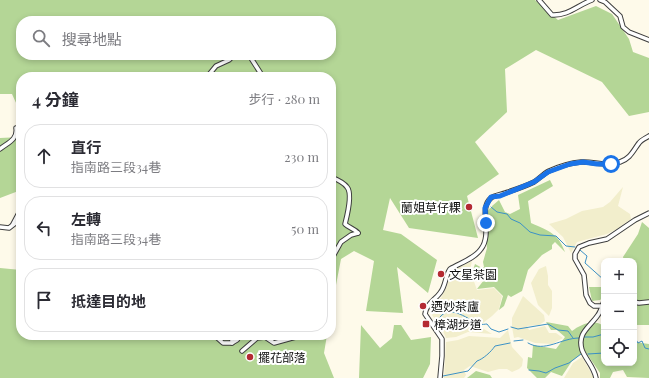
<!DOCTYPE html>
<html lang="zh-TW">
<head>
<meta charset="utf-8">
<style>
  :root { --surface:#fff; --page:#f2f2f3; --text:#2b2b33; --muted:#7c7c81; --line:#e1e1e2 }
  body { margin:0; font-family:"Playfair Display","Noto Sans TC",serif; background:var(--page); color:var(--text) }
  .controls { position:absolute; right:12px; bottom:12px; display:grid; overflow:hidden; border-radius:8px; box-shadow:0 2px 6px #0003 }
  .controls button { width:36px; height:36px; display:grid; place-items:center; padding:0; border:0; border-bottom:1px solid var(--line); background:var(--surface); color:var(--text); font:20px sans-serif }
  .stop { position:absolute; width:12px; height:12px; margin:-9px; border:3px solid #1a73e8; border-radius:50%; background:#fff }
  .stop.end { background:#1a73e8; border-color:#fff; box-shadow:0 1px 4px #0008 }
  .list { margin:0; padding:0; list-style:none }
  h2 { display:flex; justify-content:space-between; align-items:center; height:52px; margin:0; padding:0 16px; font-size:17px }
  h2 small { font-size:13px; font-weight:400; color:var(--muted) }
  .list li { display:grid; grid-template-columns:26px 1fr auto; gap:12px; align-items:center; box-sizing:border-box; height:64px; margin:0 8px 8px; padding:0 8px; border:1px solid var(--line); border-radius:16px }
  .list b { display:block; font-size:15px; white-space:nowrap }
  .list p { margin:0; font-size:13px; white-space:nowrap; color:var(--muted) }
  .list em { font-size:13px; font-style:normal; color:var(--muted) }
  .icon { flex:none; width:22px; height:22px; fill:none; stroke:currentColor; stroke-width:2; stroke-linecap:round; stroke-linejoin:round }
  .map { position:relative; flex:none; width:649px; height:378px; overflow:hidden }
  .search { position:absolute; background:var(--surface); box-shadow:0 2px 6px #0003; left:16px; top:16px; width:320px; height:44px; display:flex; align-items:center; gap:10px; box-sizing:border-box; padding:0 14px; border-radius:16px; color:var(--muted); font-size:15px }
  .panel { position:absolute; background:var(--surface); box-shadow:0 2px 6px #0003; left:16px; top:72px; width:320px; height:268px; border-radius:16px }
  .map>svg:first-child { display:block }
  .farmland { fill:#f2eecc }
  .forest { fill:#b4d696; fill-rule:evenodd }
  .lines { fill:none; stroke-linecap:round; stroke-linejoin:round }
  .stream { stroke:#3b91c6; stroke-width:1 }
  .street-casing { stroke:#3e3e3e; stroke-width:5.5 }
  .street { stroke:#fff; stroke-width:3.5 }
  .route { stroke:#1a73e8; stroke-width:5 }
  .poi-dot { fill:#b42a33; stroke:#fff; stroke-width:1.5 }
  .labels { text-anchor:middle; dominant-baseline:central; stroke-width:4; stroke-linejoin:round; paint-order:stroke }
  .poi-label { font-size:12px; fill:#0b0b0b; stroke:#fff; text-anchor:start }
</style>
</head>
<body>
<div class="map">
<svg width="649" height="378" viewBox="0 0 649 378">
  <rect width="100%" height="100%" fill="#fefaea"/>
  <g class="farmland">
    <path d="M623 187 618 206 630 214 631 219 617 229 607 234 577 242 571 253 563 237 549 224 566 219 582 211 603 207 610 202Z"/>
    <path d="M472 261 470 270 477 290 494 288 502 296 499 309 492 316 479 326 492 334 468 332 456 337 446 338 441 327 429 311 432 305 441 298 447 286 452 271Z"/>
    <path d="M546 266 548 276V285L552 291V308L549 316 538 305 531 283 539 269Z"/>
    <path d="M523 296 544 315 545 321 539 325 527 326 529 330 545 326 549 333H556L563 338 552 344 535 343 518 337 514 338 512 327V318Z"/>
    <path d="M508 330 512 347 523 359 522 366 519 369 512 372 507 369H499L488 372 470 366 464 370 466 375 464 378H444L446 342 458 340 469 336 500 338Z"/>
    <path d="M582 357 594 378H564L573 363Z"/>
  </g>
  <g class="forest">
    <path d="M0 0H535L558 20 596 6 612 14 629 39 633 52 649 58V112L629 116 602 82 536 50 505 69 507 112 475 142 499 174 467 196 478 238 409 228 390 198 383 230 401 234 437 260 428 293 397 267 403 313 366 311 374 261 354 251 341 259 331 311V77H21V114L12 94H0ZM21 21H331V55H21Z"/>
    <path d="M21 137V190L0 198V138Z"/>
    <path d="M550 180 553 186 528 201 531 223C549 231 558 233 565 252L555 242 552 245V249L542 255 528 270 522 291 511 297 508 295 504 306 499 310 503 296 494 287 477 289 484 280 481 273 473 270 475 264 482 268 484 267 483 262 487 248 483 218 490 208H492V206L499 200 505 212 510 214 520 209 518 195Z"/>
    <path d="M642 222 649 228V325H634V261H624L623 257 638 234Z"/>
    <path d="M0 268 21 270V335H327L324 353 334 378H0Z"/>
    <path d="M589 287H604V297L600 300 592 301Z"/>
    <path d="M604 321V363H634V342L649 344V378L627 377 623 370 613 372 610 378H600V373L585 351 572 361 562 376 551 372 545 378H537L527 368 528 357 532 358 533 345 556 349 565 337 557 330H551L546 322 568 326 572 331C580 325 592 319 602 325Z"/>
    <path d="M361 325 380 348 392 338 394 325H401L411 340 431 337 430 364 423 378H359Z"/>
    <path d="M476 371 490 375 492 378H467Z"/>
  </g>
  <g class="lines">
    <g class="stream">
      <path d="M491 207 497 212 507 214 511 219 520 223 530 232 540 235 556 236 566 246 575 247"/>
      <path d="M580 250 587 256 585 263 604 280"/>
      <path d="M440 317C451 303 469 321 480 324 482 325 485 324 487 324L491 329 499 332 508 329"/>
      <path d="M511 327 518 329 548 324 558 330 568 331 573 338"/>
      <path d="M634 336 638 343 642 341 645 348 649 349"/>
      <path d="M583 337H593L604 334"/>
      <path d="M514 341 523 340"/>
      <path d="M528 343C545 353 561 338 579 338"/>
      <path d="M588 354 604 353"/>
      <path d="M529 370 539 371 546 373 555 368 569 363 581 354"/>
      <path d="M443 376 468 371 477 361C483 359 491 352 495 346L510 343"/>
    </g>
    <g class="street-casing">
      <g id="street">
        <path d="M539 0 552 15C568 16 578 5 592 0"/>
        <path d="M600 0 605 2 620 16 623 27 629 32 649 40"/>
        <path d="M249 55 263 77"/>
        <path d="M207 77 216 66 229 60 234 55"/>
        <path d="M0 149C7 143 18 140 16 128"/>
        <path d="M331 177C336 179 344 183 347 187 353 194 347 216 345 224 349 228 355 229 358 233"/>
        <path d="M13 224 21 209"/>
        <path d="M0 227 9 228 18 221 21 216"/>
        <path d="M331 260 341 242 351 235 358 233"/>
        <path d="M634 302 639 303 649 302"/>
        <path d="M602 306H594L590 303 586 295 584 275 575 259V254L579 247 589 243 607 239 635 220 649 213"/>
        <path d="M214 335 223 343H232L237 340 240 335"/>
        <path d="M262 335 274 343 303 335"/>
        <path d="M232 343V335"/>
        <path d="M242 351 257 338 265 337"/>
        <path d="M440 378 442 356V339L425 314C426 304 435 300 440 293 446 286 445 276 450 269 460 263 474 259 481 249 493 234 478 208 491 198 494 195 504 194 508 192 517 189 526 186 534 182 539 179 543 174 549 171 558 167 570 163 581 162 594 161 605 167 620 162 630 159 633 151 639 143 641 140 646 138 649 136"/>
        <path d="M596 378C594 367 586 360 582 350 577 333 589 328 598 315 601 311 602 306 604 301"/>
      </g>
    </g>
    <use href="#street" class="street"/>
  </g>
  <g class="lines">
    <path class="route" d="M486 223 485 208 491 197 500 196 534 182 548 172 570 164 583 162 597 164H611"/>
  </g>
  <g class="poi-dot">
    <circle cx="469" cy="207" r="4"/>
    <circle cx="441" cy="274" r="4"/>
    <circle cx="423" cy="306" r="4"/>
    <rect x="422" y="320" width="8" height="8" rx="2"/>
    <circle cx="250" cy="357" r="4"/>
  </g>
  <g class="labels">
    <g class="poi-label">
      <text x="461" y="207" text-anchor="end">蘭姐草仔粿</text>
      <text x="449" y="274">文星茶園</text>
      <text x="431" y="306">迺妙茶廬</text>
      <text x="434" y="324">樟湖步道</text>
      <text x="258" y="357">擺花部落</text>
    </g>
  </g>
</svg>
<div class="controls">
<button>+</button>
<button>−</button>
<button><svg class="icon" aria-label="locate" viewBox="0 0 24 24"><circle cx="12" cy="12" r="6"/><path d="M12 2v4M12 18v4M2 12h4M18 12h4"/></svg></button>
</div>
<div class="stop" style="left:611px;top:164px"></div>
<div class="stop end" style="left:486px;top:223px"></div>
<div class="search"><svg class="icon" aria-label="search" viewBox="0 0 24 24"><circle cx="10" cy="10" r="6"/><path d="M15 15l6 6"/></svg>搜尋地點</div>
<section class="panel">
<h2>4 分鐘<small>步行 · 280 m</small></h2>
<ul class="list">
<li><svg class="icon" aria-label="ahead" viewBox="0 0 24 24"><path d="M12 20V5M6 11l6-6 6 6"/></svg><div><b>直行</b><p>指南路三段34巷</p></div><em>230 m</em></li>
<li><svg class="icon" aria-label="left" viewBox="0 0 24 24"><path d="M17 20v-9H6M10 6l-5 5 5 5"/></svg><div><b>左轉</b><p>指南路三段34巷</p></div><em>50 m</em></li>
<li><svg class="icon" aria-label="arrive" viewBox="0 0 24 24"><path d="M6 21V4h12l-3 4 3 4H6"/></svg><div><b>抵達目的地</b></div></li>
</ul>
</section>
</div>
</body>
</html>
